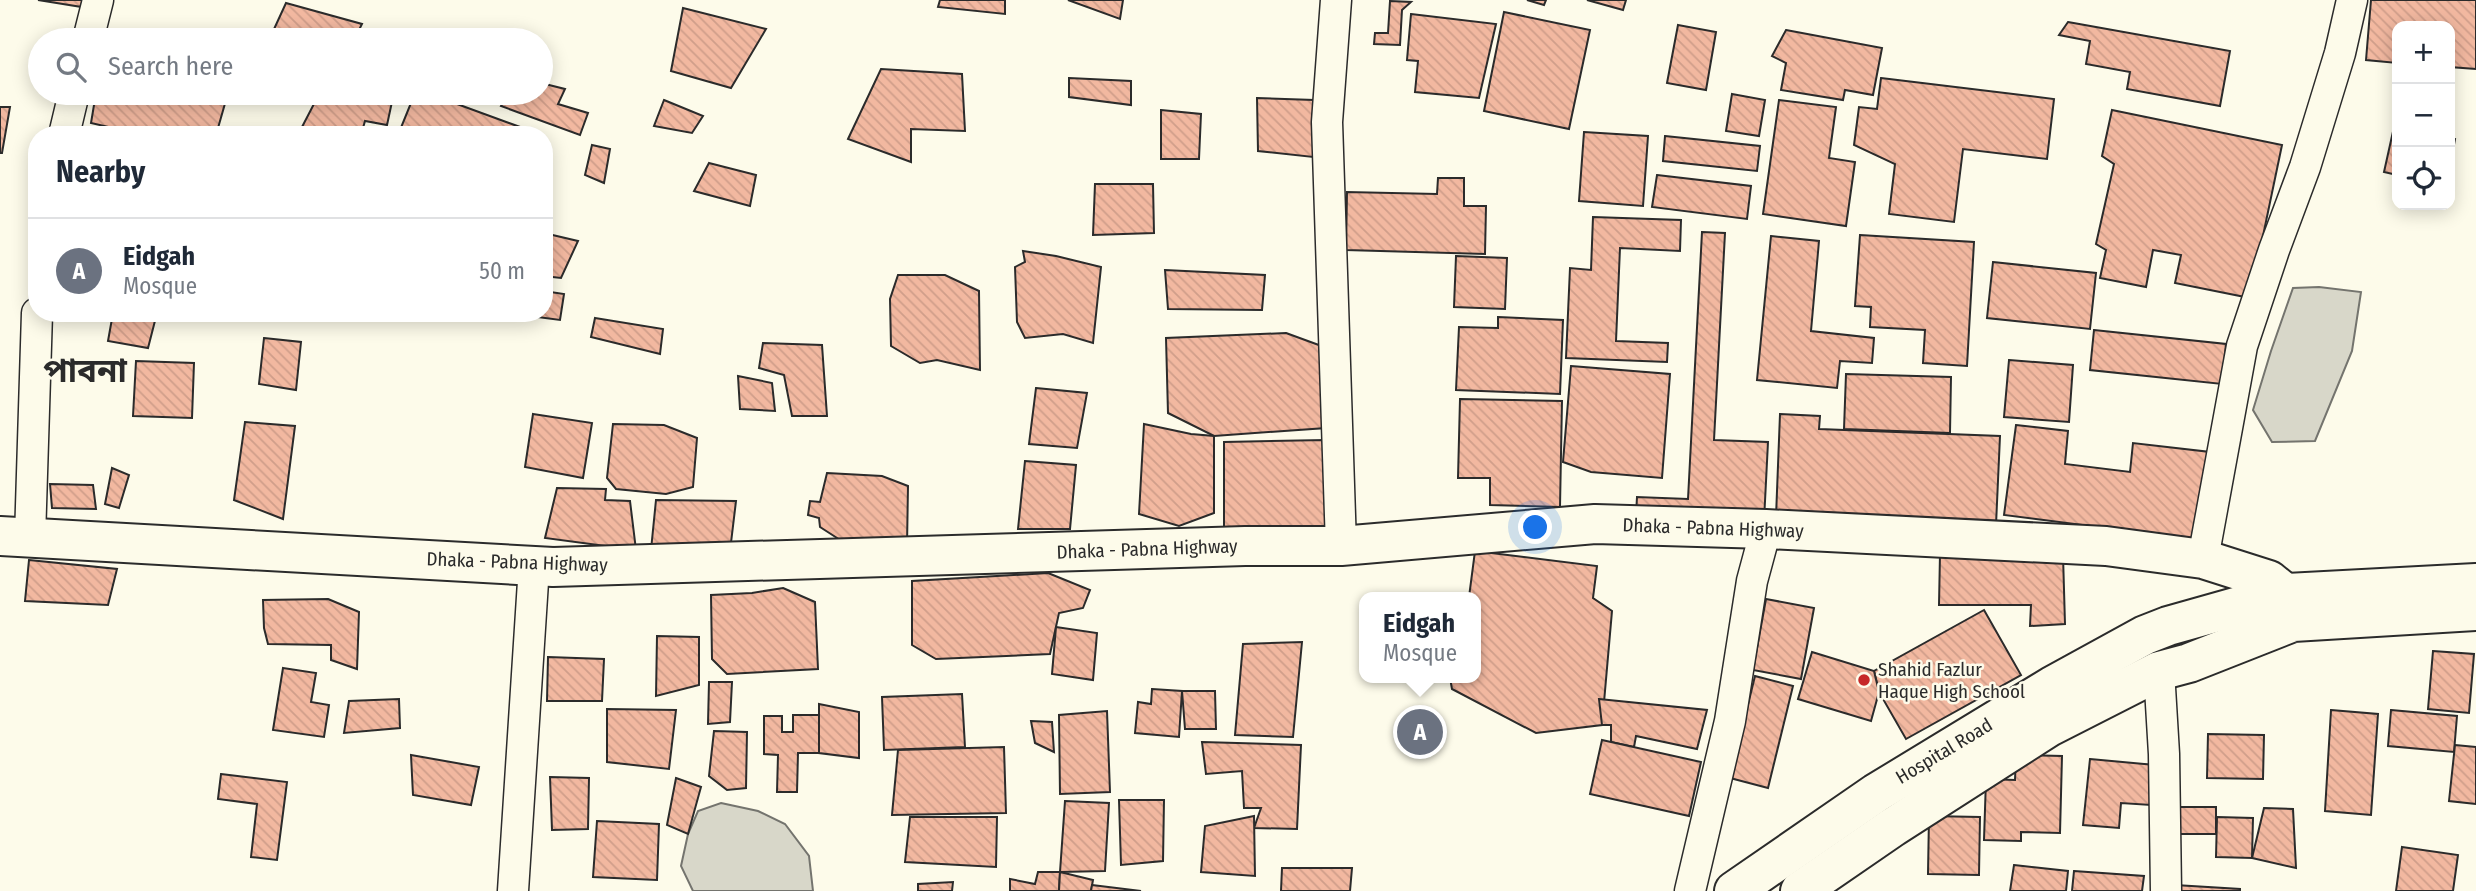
<!DOCTYPE html>
<html lang="en">
<head>
<meta charset="utf-8">
<style>
  :root { --surface:#fff; --page:#f6f6f7; --text:#1f2937; --muted:#747a83; --line:#e0e1e3; --accent:#c62828 }
  body { margin:0; font-family:"Fira Sans Condensed","Noto Sans Bengali",sans-serif; background:var(--page); color:var(--text) }
  .controls { position:absolute; right:21px; top:21px; display:grid; overflow:hidden; border-radius:14px; box-shadow:0 4px 18px #0003 }
  .controls button { width:63px; height:63px; display:grid; place-items:center; padding:0; border:0; border-bottom:2px solid var(--line); background:var(--surface); color:var(--text); font:35px sans-serif }
  .you { position:absolute; left:1536px; top:528px; width:24px; height:24px; margin:-18px; border:5px solid #fff; border-radius:50%; background:#1a73e8; box-shadow:0 0 0 10px #1a73e833 }
  .badge { display:grid; place-items:center; width:46px; height:46px; border-radius:50%; background:var(--accent); color:#fff; font-size:23px; font-weight:700 }
  .pin { position:absolute; translate:-50% -50%; border:4px solid #fff; box-shadow:0 2px 7px #0006 }
  .popup { position:absolute; left:1359px; top:592px; width:122px; height:91px; box-sizing:border-box; display:grid; place-content:center; border-radius:14px; background:var(--surface); filter:drop-shadow(0 2px 5px #0005); font-size:23px; white-space:nowrap; color:var(--muted) }
  .popup b { font-size:26px; color:var(--text) }
  .popup::after { content:''; position:absolute; left:50%; top:100%; margin-left:-14px; border:14px solid transparent; border-top-color:var(--surface) }
  .list { margin:0; padding:0; list-style:none }
  h2 { display:flex; justify-content:space-between; align-items:center; height:91px; margin:0; padding:0 28px; font-size:30px }
  h2 small { font-size:23px; font-weight:400; color:var(--muted) }
  .list li { display:grid; grid-template-columns:46px 1fr auto; gap:21px; align-items:center; box-sizing:border-box; height:105px; padding:0 28px; border-top:2px solid var(--line) }
  .list b { display:block; font-size:26px; white-space:nowrap }
  .list p { margin:0; font-size:23px; white-space:nowrap; color:var(--muted) }
  .list em { font-size:23px; font-style:normal; color:var(--muted) }
  .icon { flex:none; width:38px; height:38px; fill:none; stroke:currentColor; stroke-width:2; stroke-linecap:round; stroke-linejoin:round }
  .map { position:relative; flex:none; width:2476px; height:891px; overflow:hidden }
  .search { position:absolute; background:var(--surface); box-shadow:0 4px 18px #0003; left:28px; top:28px; width:525px; height:77px; display:flex; align-items:center; gap:18px; box-sizing:border-box; padding:0 24px; border-radius:38px; color:var(--muted); font-size:26px }
  .panel { position:absolute; background:var(--surface); box-shadow:0 4px 18px #0003; left:28px; top:126px; width:525px; height:196px; border-radius:28px }
  .map>svg:first-child { display:block }
  .water { fill:#d8d7c9; stroke:#74746e; stroke-width:2 }
  .building { fill:url(#building-back-hatch); stroke:#2b2b2b; stroke-width:2 }
  .lines { fill:none; stroke-linecap:round; stroke-linejoin:round }
  .minor-casing { stroke:#2b2b2b; stroke-width:33 }
  .primary-casing { stroke:#2b2b2b; stroke-width:42 }
  .trunk-casing { stroke:#2b2b2b; stroke-width:42 }
  .minor { stroke:#fdfbea; stroke-width:30 }
  .primary { stroke:#fdfbea; stroke-width:38 }
  .trunk { stroke:#fdfbea; stroke-width:38 }
  .poi-dot { fill:#c62828; stroke:#fdfbea; stroke-width:2.5 }
  .labels { text-anchor:middle; dominant-baseline:central; stroke-width:5; stroke-linejoin:round; paint-order:stroke }
  .street-label { font-size:19px; fill:#2b2b2b; stroke:#fdfbea }
  .poi-label { font-size:19px; fill:#2b2b2b; stroke:#fdfbea; text-anchor:start }
  .town-label { font-size:33px; font-weight:bold; fill:#2b2b2b; stroke:#fdfbea }
</style>
</head>
<body>
<div class="map">
<svg width="2476" height="891" viewBox="0 0 2476 891">
  <defs>
    <pattern id="building-back-hatch" width="6" height="6" patternUnits="userSpaceOnUse" patternTransform="scale(1.75)"><rect width="6" height="6" fill="#f2b8a0"/><path d="M-1 5l2 2M0 0l6 6M5-1l2 2" fill="none" stroke="#d09e8a"/></pattern>
  </defs>
  <rect width="100%" height="100%" fill="#fdfbea"/>
  <g class="water">
    <path d="M2319 287 2361 292 2352 351 2315 441 2272 442 2253 410 2271 351 2293 288Z"/>
    <path d="M721 803 758 811 785 824 809 856 813 891H693L681 866 688 834 698 811Z"/>
  </g>
  <g class="building">
    <path d="M38 0H88V8Z"/>
    <path d="M940 0H1005V14L938 7Z"/>
    <path d="M1068 0H1123L1120 19Z"/>
    <path d="M1527 0H1546L1544 5Z"/>
    <path d="M1587 0H1626L1623 10Z"/>
    <path d="M2371 0H2476V69L2450 67V26H2397V63L2366 60Z"/>
    <path d="M1390 1 1411 2 1402 10 1400 45 1374 44 1375 33H1388Z"/>
    <path d="M286 3 362 24 354 40H269Z"/>
    <path d="M683 8 766 29 731 88 671 71Z"/>
    <path d="M1504 12 1590 30 1569 129 1484 111Z"/>
    <path d="M1411 14 1496 24 1479 98 1415 92 1418 61 1407 60Z"/>
    <path d="M2068 22 2230 51 2220 106 2127 89 2130 72 2086 64 2090 41 2059 35Z"/>
    <path d="M1678 25 1716 32 1706 90 1667 83Z"/>
    <path d="M1786 30 1882 48 1873 95 1845 90 1843 100 1781 90 1786 63 1772 56Z"/>
    <path d="M881 69 962 74 965 131 911 129V162L848 139Z"/>
    <path d="M1069 78 1131 81V105L1069 97Z"/>
    <path d="M1881 78 2054 99 2047 159 1963 149 1954 222 1889 214 1895 164 1854 145 1859 107 1877 109Z"/>
    <path d="M541 83 565 89 558 104 588 113 580 135 501 106 509 93H541Z"/>
    <path d="M96 93H228L216 135H143L91 123Z"/>
    <path d="M338 93H373L393 97 387 125 365 121 361 135H323L302 127 316 100H334Z"/>
    <path d="M415 93H427L520 127 518 135H398Z"/>
    <path d="M1732 94 1765 100 1759 136 1726 131Z"/>
    <path d="M1257 98 1314 100 1313 157 1258 151Z"/>
    <path d="M664 100 703 116 692 133 654 126Z"/>
    <path d="M1779 100 1836 107 1829 158 1855 162 1846 226 1763 214Z"/>
    <path d="M0 107H10L2 153H0Z"/>
    <path d="M1161 110 1201 114 1199 159H1161Z"/>
    <path d="M2112 110 2282 145 2250 298 2175 283 2181 255 2153 250 2146 287 2100 278 2106 250 2096 244 2114 164 2102 156Z"/>
    <path d="M2394 127H2397V175L2384 172Z"/>
    <path d="M1584 132 1648 136 1643 206 1579 201Z"/>
    <path d="M1665 136 1760 146 1757 171 1663 161Z"/>
    <path d="M2450 138 2455 139 2450 167Z"/>
    <path d="M592 145 610 149 604 183 585 175Z"/>
    <path d="M709 163 756 175 750 206 694 191Z"/>
    <path d="M1657 175 1751 186 1747 219 1652 207Z"/>
    <path d="M1438 178H1464V206H1486L1485 254 1346 250 1347 192 1437 194Z"/>
    <path d="M1095 184H1153L1154 233 1093 235Z"/>
    <path d="M1593 217 1681 220 1680 251 1620 248 1616 341 1668 343 1667 362 1566 358 1570 268 1591 270Z"/>
    <path d="M1702 232 1725 233 1714 440 1768 442 1764 521 1636 515 1637 497 1688 499Z"/>
    <path d="M544 233 578 241 561 278 544 276Z"/>
    <path d="M1860 235 1974 242 1967 366 1923 363 1925 330 1870 327 1871 307 1855 306Z"/>
    <path d="M1771 236 1819 241 1811 331 1874 338 1872 363 1840 361 1837 388 1757 380Z"/>
    <path d="M1023 251 1056 256 1101 267 1093 343 1063 334 1025 338 1017 322 1015 267 1025 262Z"/>
    <path d="M1456 256 1507 258 1505 309 1454 307Z"/>
    <path d="M1993 262 2096 273 2090 329 1987 318Z"/>
    <path d="M1165 270 1265 275 1262 310 1168 309Z"/>
    <path d="M898 275H945L979 291 980 370 937 360 920 363 891 346 890 299Z"/>
    <path d="M544 291 564 294 560 320 507 313H544Z"/>
    <path d="M113 313H157L148 348 108 341Z"/>
    <path d="M1498 317 1563 320 1560 394 1456 390 1459 327 1498 328Z"/>
    <path d="M595 318 663 329 660 354 591 337Z"/>
    <path d="M2094 330 2226 344 2222 384 2090 370Z"/>
    <path d="M1286 333 1327 348 1326 428 1214 436 1168 413 1166 338Z"/>
    <path d="M264 338 301 342 296 390 259 384Z"/>
    <path d="M763 343 822 345 827 416H792L784 375 759 368Z"/>
    <path d="M2009 360 2073 365 2069 422 2004 417Z"/>
    <path d="M136 361 194 363 192 418 133 416Z"/>
    <path d="M1571 366 1670 374 1662 478 1591 472 1563 462Z"/>
    <path d="M1846 374 1951 377 1950 433 1844 429Z"/>
    <path d="M738 376 772 383 775 411 740 409Z"/>
    <path d="M1036 388 1087 393 1077 448 1029 444Z"/>
    <path d="M1460 399 1562 401 1560 507 1490 505V478H1458Z"/>
    <path d="M533 414 592 423 583 478 525 467Z"/>
    <path d="M1780 414 1820 416 1819 429 2000 436 1996 525 1776 517Z"/>
    <path d="M245 422 295 426 283 519 234 500Z"/>
    <path d="M613 424 664 425 697 438 693 487 666 494 616 489 607 478Z"/>
    <path d="M1144 424 1191 434 1214 436V513L1179 526 1139 514Z"/>
    <path d="M2016 425 2068 431 2065 464 2130 472 2133 443 2210 452 2199 540 2004 515Z"/>
    <path d="M1325 440 1328 530 1224 528V442Z"/>
    <path d="M1025 461 1076 465 1070 529H1018Z"/>
    <path d="M112 468 129 475 119 508 105 504Z"/>
    <path d="M827 473 882 476 908 486 907 546 848 545 820 527 819 518 808 515 810 501 820 502Z"/>
    <path d="M50 484 93 485 96 509 52 508Z"/>
    <path d="M557 488 606 489 605 500 630 501 636 550 545 538Z"/>
    <path d="M656 500 736 501 730 551 651 550Z"/>
    <path d="M1475 551 1597 566 1593 598 1612 611 1602 725 1536 733 1452 689 1450 678H1476V597H1469Z"/>
    <path d="M1940 554 2063 555 2065 624 2030 626 2031 605H1939Z"/>
    <path d="M29 560 117 569 108 605 25 601Z"/>
    <path d="M1048 573 1090 590 1083 608 1059 613 1050 654 936 659 912 645V581Z"/>
    <path d="M783 588 815 602 818 669 727 674 712 659 711 595 752 593Z"/>
    <path d="M328 599 359 612 357 669 331 660V645L268 644 264 628 263 600Z"/>
    <path d="M1766 599 1814 608 1801 679 1753 670Z"/>
    <path d="M1984 610 2021 675 1906 739 1879 692 1874 671Z"/>
    <path d="M1056 627 1097 633 1093 680 1052 674Z"/>
    <path d="M657 636 699 637V685L656 696Z"/>
    <path d="M1302 642 1293 737 1235 735 1243 644Z"/>
    <path d="M2433 651 2474 654 2469 713 2428 709Z"/>
    <path d="M1812 652 1874 671 1879 692 1871 721 1798 699Z"/>
    <path d="M548 657 604 659 602 701H547Z"/>
    <path d="M283 668 316 673 311 702 329 705 324 737 273 730Z"/>
    <path d="M1755 676 1793 686 1768 788 1730 778Z"/>
    <path d="M709 682H732L730 722 708 724Z"/>
    <path d="M1152 689 1182 691 1179 737 1135 733 1138 702 1151 704Z"/>
    <path d="M1182 691H1215L1216 729H1185Z"/>
    <path d="M962 694 965 747 884 750 882 697Z"/>
    <path d="M399 699 400 728 344 733 349 701Z"/>
    <path d="M1599 699 1707 710 1697 749 1636 736 1634 747 1611 742V725H1602Z"/>
    <path d="M819 704 859 712V758L819 753Z"/>
    <path d="M607 709 676 710 669 769 607 762Z"/>
    <path d="M2331 710 2378 714 2371 815 2325 811Z"/>
    <path d="M2391 710 2457 716 2454 752 2388 746Z"/>
    <path d="M1107 711 1110 792 1060 794 1059 715Z"/>
    <path d="M793 715H819V753H798L797 792H777L778 755 764 754V716H782V732H793Z"/>
    <path d="M1031 721 1052 722 1054 752 1035 743Z"/>
    <path d="M714 731 747 732 746 788 727 790 709 776Z"/>
    <path d="M2208 734 2264 735 2263 779 2207 778Z"/>
    <path d="M1602 740 1701 762 1689 816 1590 794Z"/>
    <path d="M1202 742 1301 745 1297 829 1254 828 1261 808H1244L1242 771 1206 774Z"/>
    <path d="M2455 745 2476 747V804L2449 801Z"/>
    <path d="M1004 747 1006 813 892 815 898 750Z"/>
    <path d="M411 755 479 767 471 805 413 795Z"/>
    <path d="M2016 755 2062 756 2060 833 2021 832V841L1984 840 1986 779 2015 780Z"/>
    <path d="M2090 759 2155 765 2151 805 2121 803 2119 828 2083 825Z"/>
    <path d="M221 774 287 782 277 860 251 857 257 804 218 799Z"/>
    <path d="M550 777 589 778 588 829 552 830Z"/>
    <path d="M676 778 701 787 688 834 667 825Z"/>
    <path d="M1119 800H1164L1163 861 1121 865Z"/>
    <path d="M1065 801 1109 803 1105 871 1060 872Z"/>
    <rect x="2176" y="807" width="40" height="27"/>
    <path d="M2264 808 2293 809 2296 868 2252 858Z"/>
    <path d="M1254 816 1255 876 1201 872 1205 826Z"/>
    <path d="M1929 816 1980 817 1979 875 1928 874Z"/>
    <path d="M910 817H997L996 867 905 862Z"/>
    <path d="M2217 817 2253 818 2252 858 2216 857Z"/>
    <path d="M597 821 659 824 657 880 593 877Z"/>
    <path d="M2402 847 2458 855 2453 891H2396Z"/>
    <path d="M2014 865 2068 871 2066 891H2010Z"/>
    <path d="M1282 868H1352L1350 891H1281Z"/>
    <path d="M2074 871 2144 876 2142 891H2072Z"/>
    <path d="M1038 872H1060L1059 891H1010V879L1035 884Z"/>
    <path d="M1060 872 1093 880 1091 891H1059Z"/>
    <path d="M953 882 952 891H918V884Z"/>
    <path d="M1092 885 1141 891H1091Z"/>
    <path d="M2175 885 2240 889V891H2175Z"/>
  </g>
  <g class="lines">
    <g class="minor-casing">
      <g id="minor">
        <path d="M1336 0 1327 122 1341 546"/>
        <path d="M88 40 98 0"/>
        <path d="M64 135 74 93"/>
        <path d="M30 538 37 313"/>
        <path d="M2203 559 2242 346 2274 250 2305 167 2340 53 2352 0"/>
        <path d="M2159 671 2164 754 2166 891"/>
        <path d="M513 891 534 566"/>
        <path d="M1690 891 1730 721 1752 581 1766 529"/>
      </g>
    </g>
    <g class="primary-casing">
      <path id="primary" d="M0 536 553 567 1245 546H1341L1595 524 1766 529 2106 546 2203 559 2269 580 2285 593 2291 618"/>
    </g>
    <g class="trunk-casing">
      <g id="trunk">
        <path d="M1734 891 1876 793 2052 686 2145 635 2168 626 2285 593 2476 583"/>
        <path d="M1800 891 1893 827 2049 727 2159 671 2189 663 2293 622 2476 611"/>
      </g>
    </g>
    <use href="#minor" class="minor"/>
    <use href="#primary" class="primary"/>
    <use href="#trunk" class="trunk"/>
  </g>
  <circle class="poi-dot" cx="1864" cy="680" r="7"/>
  <g class="labels">
    <g class="street-label">
      <text transform="translate(1713 528) rotate(2)">Dhaka - Pabna Highway</text>
      <text transform="translate(1147 549) rotate(-2)">Dhaka - Pabna Highway</text>
      <text transform="translate(517 562) rotate(2)">Dhaka - Pabna Highway</text>
      <text transform="translate(1944 751) rotate(-31)">Hospital Road</text>
    </g>
    <g class="poi-label">
      <text x="1878" y="669">Shahid Fazlur<tspan x="1878" dy="22">Haque High School</tspan></text>
    </g>
    <g class="town-label">
      <text x="85" y="371">পাবনা</text>
    </g>
  </g>
</svg>
<div class="controls">
<button>+</button>
<button>−</button>
<button><svg class="icon" aria-label="locate" viewBox="0 0 24 24"><circle cx="12" cy="12" r="6"/><path d="M12 2v4M12 18v4M2 12h4M18 12h4"/></svg></button>
</div>
<div class="you"></div>
<div class="pin badge" style="left:1420px;top:732px;background:#6b7280">A</div>
<div class="popup"><b>Eidgah</b>Mosque</div>
<div class="search"><svg class="icon" aria-label="search" viewBox="0 0 24 24"><circle cx="10" cy="10" r="6"/><path d="M15 15l6 6"/></svg>Search here</div>
<section class="panel">
<h2>Nearby<small></small></h2>
<ul class="list">
<li><span class="badge" style="background:#6b7280">A</span><div><b>Eidgah</b><p>Mosque</p></div><em>50 m</em></li>
</ul>
</section>
</div>
</body>
</html>
